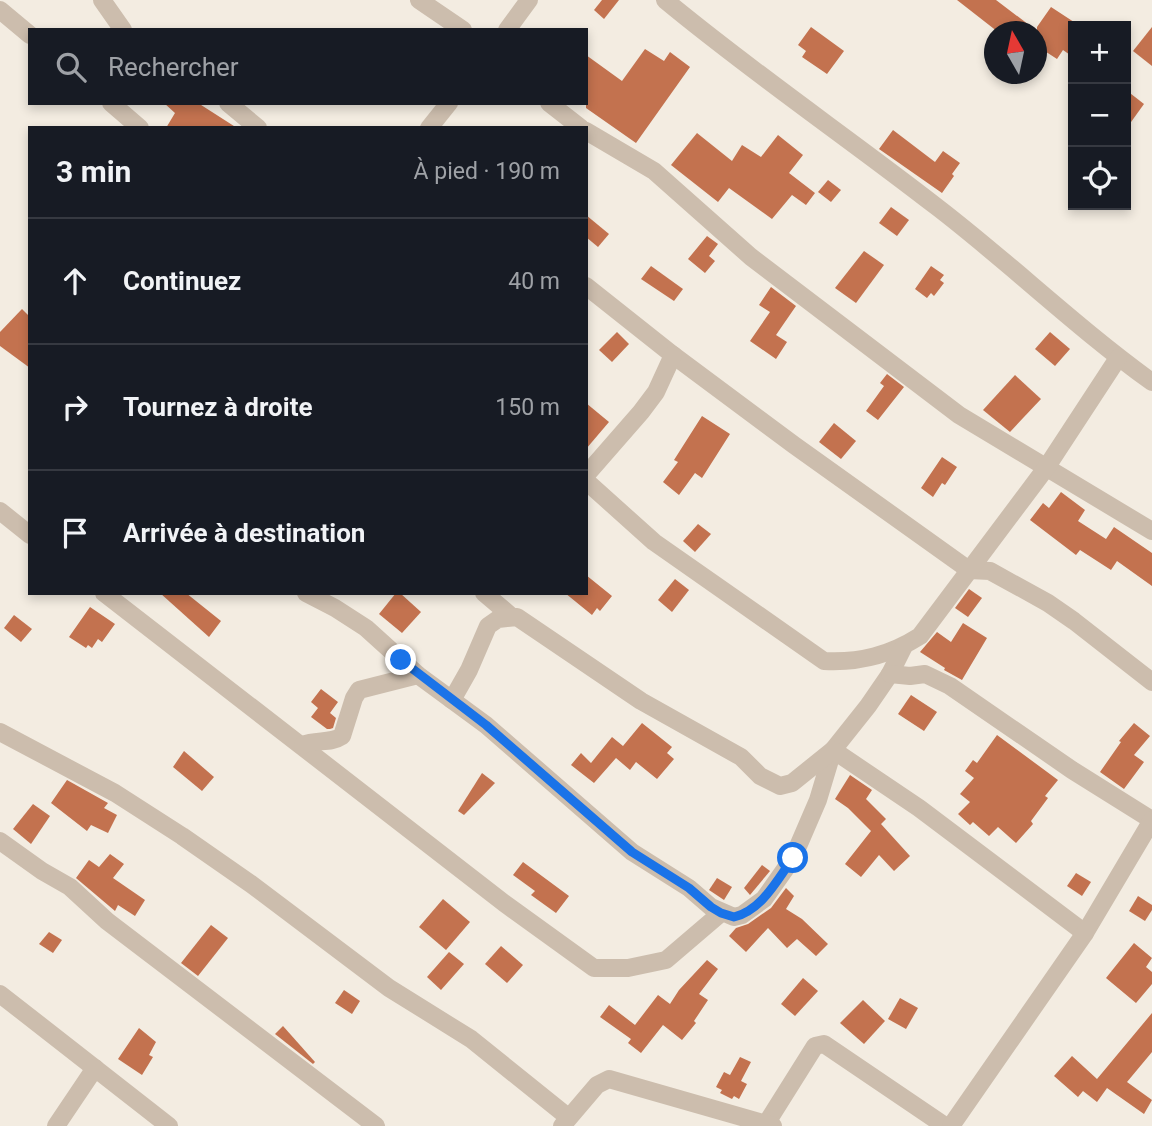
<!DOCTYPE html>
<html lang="fr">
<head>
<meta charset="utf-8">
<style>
  :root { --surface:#171b24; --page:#242831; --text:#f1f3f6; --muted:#9ea1a6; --line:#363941 }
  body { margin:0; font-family:Roboto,sans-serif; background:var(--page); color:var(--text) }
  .controls { position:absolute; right:21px; top:21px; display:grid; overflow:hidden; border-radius:0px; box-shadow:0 4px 10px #0003 }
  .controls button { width:63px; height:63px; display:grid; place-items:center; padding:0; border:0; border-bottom:2px solid var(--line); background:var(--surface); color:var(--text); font:35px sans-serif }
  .compass { position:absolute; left:984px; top:21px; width:63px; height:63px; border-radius:50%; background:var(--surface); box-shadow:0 4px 10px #0003; rotate:351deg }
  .stop { position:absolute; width:21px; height:21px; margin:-16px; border:5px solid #1a73e8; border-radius:50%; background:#fff }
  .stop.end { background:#1a73e8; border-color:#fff; box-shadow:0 2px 7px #0008 }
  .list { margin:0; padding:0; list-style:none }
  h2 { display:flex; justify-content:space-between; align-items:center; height:91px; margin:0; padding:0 28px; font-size:30px }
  h2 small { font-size:23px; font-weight:400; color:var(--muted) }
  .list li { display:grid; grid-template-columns:46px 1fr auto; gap:21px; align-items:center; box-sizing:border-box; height:126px; padding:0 28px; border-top:2px solid var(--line) }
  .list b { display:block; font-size:26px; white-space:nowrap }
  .list em { font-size:23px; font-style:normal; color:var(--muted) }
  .icon { flex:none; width:38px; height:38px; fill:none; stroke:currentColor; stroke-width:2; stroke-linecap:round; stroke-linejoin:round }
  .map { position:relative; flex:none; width:1152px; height:1126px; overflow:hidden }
  .search { position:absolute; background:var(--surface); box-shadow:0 4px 10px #0003; left:28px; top:28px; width:560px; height:77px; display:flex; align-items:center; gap:18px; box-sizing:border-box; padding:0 24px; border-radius:0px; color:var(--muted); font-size:26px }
  .panel { position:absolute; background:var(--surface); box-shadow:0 4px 10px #0003; left:28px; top:126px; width:560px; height:469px; border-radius:0px }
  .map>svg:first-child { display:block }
  .building { fill:#c3724f }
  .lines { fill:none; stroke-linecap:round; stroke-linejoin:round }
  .minor { stroke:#ccbdad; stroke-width:18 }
  .route { stroke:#1a73e8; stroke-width:9 }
</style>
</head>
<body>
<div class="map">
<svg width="1152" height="1126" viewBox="0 0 1152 1126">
  <rect width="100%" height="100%" fill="#f3ece1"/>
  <g class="building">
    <path d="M602 0H619L604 19 594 10Z"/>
    <path d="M957 0H996L1037 31V27L1051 7 1077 24 1073 26V57L1063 50 1057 59 1037 46V32H998Z"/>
    <path d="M811 27 844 51 827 74 802 57 806 51 798 45Z"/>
    <path d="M1152 27V66L1133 51Z"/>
    <path d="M645 49 664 61 670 52 690 67 636 143 586 108V55L622 81Z"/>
    <path d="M1126 90 1144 104 1126 129Z"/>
    <path d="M164 103H198L237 128H166L175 113Z"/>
    <path d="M893 130 935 162 943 151 960 163 952 174 954 176 942 193 879 149Z"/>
    <path d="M697 133 732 161 742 145 761 157 778 135 803 155 789 173 815 193 806 205 792 195 772 219 729 188 718 202 671 165Z"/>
    <path d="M828 180 841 190 831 202 818 192Z"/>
    <path d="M891 207 909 220 897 236 879 223Z"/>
    <path d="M586 215 609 234 598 247 586 237Z"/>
    <path d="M707 236 718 244 709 256 715 261 705 273 688 259Z"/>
    <path d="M864 251 884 265 856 303 835 288Z"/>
    <path d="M651 266 683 289 674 301 641 279Z"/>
    <path d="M931 266 944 275 940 280 944 283 934 296 931 293 927 298 915 289Z"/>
    <path d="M771 287 796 306 776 335 787 342 776 359 750 341 770 312 759 305Z"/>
    <path d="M22 309 30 317V368L0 346V332Z"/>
    <path d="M617 332 629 344 612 362 599 350Z"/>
    <path d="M1050 332 1070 349 1055 366 1035 349Z"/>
    <path d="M887 374 904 387 878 420 866 411 884 386 880 383Z"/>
    <path d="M1015 375 1041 399 1010 432 983 410Z"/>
    <path d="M586 403 609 422 586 449Z"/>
    <path d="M702 416 730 434 702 478 695 473 679 495 663 482 678 462 674 460Z"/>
    <path d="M834 423 856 441 841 459 819 442Z"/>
    <path d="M942 457 957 467 945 485 942 483 933 497 921 488Z"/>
    <path d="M1061 492 1085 510 1078 521 1106 539 1114 527 1152 553V586L1117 561 1111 570 1080 550 1076 555 1030 520 1043 503 1049 508Z"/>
    <path d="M698 524 711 534 695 552 683 541Z"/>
    <path d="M586 575 612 596 600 611 597 608 592 615 565 593H586Z"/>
    <path d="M675 579 689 590 672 612 658 600Z"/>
    <path d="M969 589 982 598 968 617 955 608Z"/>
    <path d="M160 593H186L221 621 209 637Z"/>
    <path d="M396 593H400L421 612 402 633 379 614Z"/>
    <path d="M90 607 115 624 102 642 98 639 92 648 88 645 86 648 69 637Z"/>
    <path d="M14 615 32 629 21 642 4 628Z"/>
    <path d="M963 623 987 638 962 680 944 670 945 668 920 652 937 632 951 642Z"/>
    <path d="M321 689 338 702 330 713 336 718 333 728 330 729H327L311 717 318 708 311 702Z"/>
    <path d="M911 695 937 712 924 731 898 714Z"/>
    <path d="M642 723 672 747 667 753 674 759 657 779 636 762 630 770 616 758 594 783 571 765 581 753 591 763 612 737 623 746Z"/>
    <path d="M1134 723 1150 736 1134 755 1144 762 1124 789 1100 772 1121 742 1119 741Z"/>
    <path d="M997 735 1058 780 1045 796 1048 798 1031 821 1033 824 1016 843 998 827 989 836 973 822 970 825 958 814 970 802 960 794 974 778 965 771 973 760 977 763Z"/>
    <path d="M184 751 214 777 202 791 173 767Z"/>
    <path d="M482 773 495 783 464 815 458 811Z"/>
    <path d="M850 775 872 790 866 799 886 819 881 824 910 856 894 871 879 855 861 877 845 864 871 831 848 808 835 799Z"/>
    <path d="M67 780 108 803 104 808 117 815 108 833 91 825 87 831 51 803Z"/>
    <path d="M33 804 50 816 31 844 13 829Z"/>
    <path d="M110 854 124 864 113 878 145 900 135 916 118 905 115 911 76 878 89 860 99 867Z"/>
    <path d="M523 862 569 896 556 913 531 895 535 891 513 875Z"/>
    <path d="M762 865 770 871 750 895 744 888Z"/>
    <path d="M1076 873 1091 882 1082 896 1067 886Z"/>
    <path d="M717 878 732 887 724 900 709 890Z"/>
    <path d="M786 888 794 896 786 909 802 919 828 944 816 956 797 939 787 948 768 928 746 952 729 936 736 928 748 924 771 908Z"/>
    <path d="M1138 896 1152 905V910L1145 921 1129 911Z"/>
    <path d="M443 899 470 922 446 950 419 927Z"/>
    <path d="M211 925 228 938 198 976 181 963Z"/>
    <path d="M49 932 62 940 53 953 39 944Z"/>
    <path d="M1134 943 1152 958 1146 967 1152 972V984L1136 1003 1106 978Z"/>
    <path d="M501 946 523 965 507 983 485 964Z"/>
    <path d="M449 952 464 964 441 990 427 977Z"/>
    <path d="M707 960 718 969 699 994 708 1000 694 1021 696 1023 682 1040 663 1025 641 1053 628 1043 631 1039 600 1017 609 1005 635 1025 658 995 670 1004 679 990Z"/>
    <path d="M803 978 818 991 795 1016 781 1004Z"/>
    <path d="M344 990 360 1001 352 1014 335 1003Z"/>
    <path d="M900 998 918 1008 906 1029 888 1019Z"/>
    <path d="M863 1000 885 1021 864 1044 840 1023Z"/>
    <path d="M1152 1013V1052L1127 1082 1152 1100 1144 1114 1107 1088 1097 1102 1083 1091 1078 1097 1054 1076 1072 1056 1097 1079Z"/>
    <path d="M283 1026 315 1062 313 1064 275 1034Z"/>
    <path d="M139 1028 156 1042 149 1055 153 1057 142 1075 118 1059Z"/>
    <path d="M740 1057 751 1062 741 1081 747 1084 739 1099 734 1096 732 1099 720 1093 722 1090 716 1087 724 1072 730 1075Z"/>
  </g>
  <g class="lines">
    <g class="minor">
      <path d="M102 0 123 30"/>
      <path d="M419 0 463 30"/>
      <path d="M665 0C753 73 847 137 937 207 1010 263 1077 328 1152 382"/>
      <path d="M0 10 30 35"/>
      <path d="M507 30 529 0"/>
      <path d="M111 103 140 128"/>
      <path d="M228 103 258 128"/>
      <path d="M549 103 581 128"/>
      <path d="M429 128 449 103"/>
      <path d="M586 131 654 171 751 257 959 415 1152 531"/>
      <path d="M586 286 673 355 794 445 969 570 990 571 1048 603 1074 621 1152 682"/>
      <path d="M586 475 641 412 656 392 673 355"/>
      <path d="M586 481 654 542 824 661C860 663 890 655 920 636L1046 468 1118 358"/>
      <path d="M0 511 30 535"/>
      <path d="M104 593 504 903 594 968H628L666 960 721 913"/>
      <path d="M306 593 335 608 366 628 418 675 486 725 632 852 689 888 711 907 734 917 742 915 764 899 793 858 818 800 833 750 868 706 890 674 904 646"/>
      <path d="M484 593 511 616"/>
      <path d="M890 674 910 676 925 674 950 686 1072 770 1152 820"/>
      <path d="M452 700 469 670 488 626 498 619 517 617 641 701 741 757 760 776 780 786 792 783 833 750 919 808 1085 933"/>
      <path d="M0 732 115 793 182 836 251 884 389 988 471 1039 568 1117"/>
      <path d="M303 745C316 739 330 744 342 736L354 698 359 690 418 675"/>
      <path d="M0 841 42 871 70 887 107 921 376 1126"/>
      <path d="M0 994 169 1126"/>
      <path d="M766 1124 815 1046 824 1044 945 1126"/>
      <path d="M56 1126 95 1068"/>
      <path d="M562 1126 597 1085 609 1079 773 1126"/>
      <path d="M951 1126 1085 933 1152 820"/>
    </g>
  </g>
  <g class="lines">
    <path class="route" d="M401 660 486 725 632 852 689 888 711 907 721 913 734 917C762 910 777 880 793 858"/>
  </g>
</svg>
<div class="controls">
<button>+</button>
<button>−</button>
<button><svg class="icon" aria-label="locate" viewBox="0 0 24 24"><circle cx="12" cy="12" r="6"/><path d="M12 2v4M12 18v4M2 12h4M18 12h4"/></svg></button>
</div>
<svg class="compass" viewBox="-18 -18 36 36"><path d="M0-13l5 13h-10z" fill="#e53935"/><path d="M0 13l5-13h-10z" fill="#9ea1a6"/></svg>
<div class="stop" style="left:793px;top:858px"></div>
<div class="stop end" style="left:401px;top:660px"></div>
<div class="search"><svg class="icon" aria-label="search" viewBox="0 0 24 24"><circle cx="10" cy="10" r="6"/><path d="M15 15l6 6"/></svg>Rechercher</div>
<section class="panel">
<h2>3 min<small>À pied · 190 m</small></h2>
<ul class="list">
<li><svg class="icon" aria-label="ahead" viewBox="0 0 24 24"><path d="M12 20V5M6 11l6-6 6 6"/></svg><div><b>Continuez</b></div><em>40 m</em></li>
<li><svg class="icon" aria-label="right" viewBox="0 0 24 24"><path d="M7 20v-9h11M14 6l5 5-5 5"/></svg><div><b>Tournez à droite</b></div><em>150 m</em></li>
<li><svg class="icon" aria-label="arrive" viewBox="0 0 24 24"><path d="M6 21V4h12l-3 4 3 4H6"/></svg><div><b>Arrivée à destination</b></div></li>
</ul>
</section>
</div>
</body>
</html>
